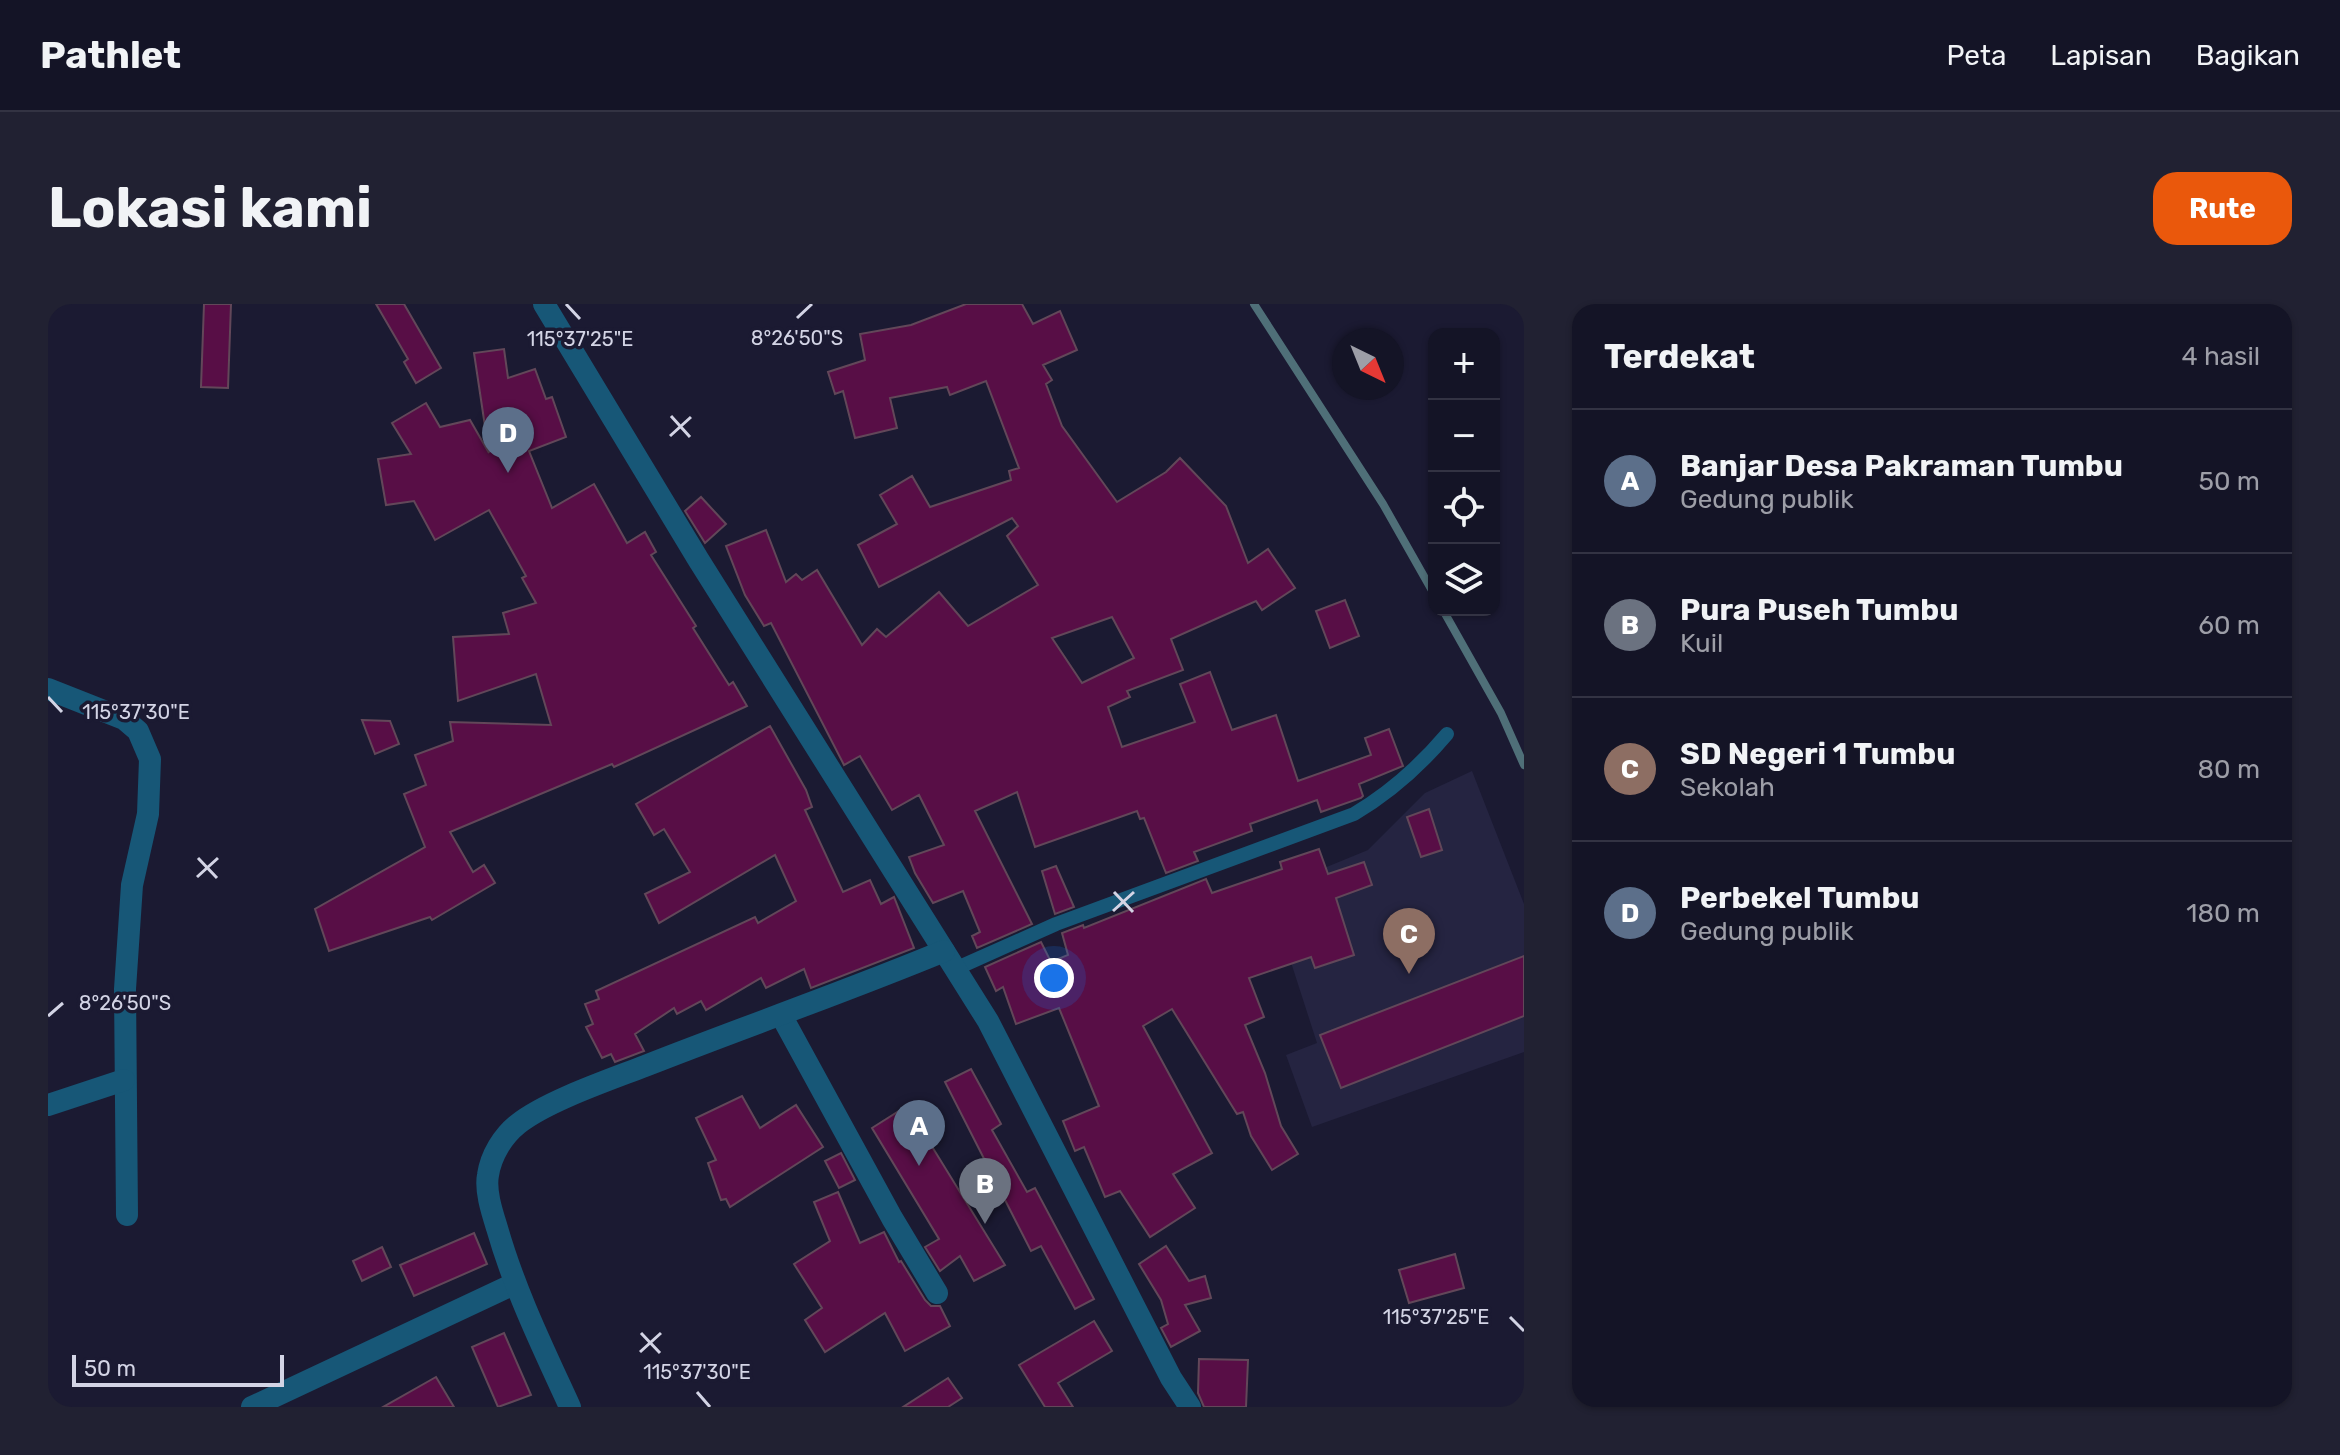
<!DOCTYPE html>
<html lang="id">
<head>
<meta charset="utf-8">
<style>
  :root { --surface:#141426; --page:#212132; --text:#f1f3f6; --muted:#9d9ea7; --line:#333343; --accent:#ea580c }
  body { margin:0; font-family:Rubik,sans-serif; background:var(--page); color:var(--text) }
  .controls { position:absolute; right:24px; top:24px; display:grid; overflow:hidden; border-radius:16px; box-shadow:0 2px 6px #0004 }
  .controls button { width:72px; height:72px; display:grid; place-items:center; padding:0; border:0; border-bottom:2px solid var(--line); background:var(--surface); color:var(--text); font:40px sans-serif }
  .compass { position:absolute; left:1284px; top:24px; width:72px; height:72px; border-radius:50%; background:var(--surface); box-shadow:0 2px 6px #0004; rotate:137deg }
  .scale { position:absolute; left:24px; bottom:20px; width:212px; box-sizing:border-box; padding-left:8px; border:4px solid #d3d4e5; border-top:0; font-size:22px; line-height:28px; white-space:nowrap; color:#d3d4e5; -webkit-text-stroke:6px #1b1a32; paint-order:stroke }
  .you { position:absolute; left:1006px; top:674px; width:28px; height:28px; margin:-20px; border:6px solid #fff; border-radius:50%; background:#1a73e8; box-shadow:0 0 0 12px #1a73e833 }
  .badge { display:grid; place-items:center; width:52px; height:52px; border-radius:50%; background:var(--accent); color:#fff; font-size:26px; font-weight:700 }
  .pin { position:absolute; translate:-50% -66px; filter:drop-shadow(0 2px 4px #0008) }
  .pin::after { content:''; position:absolute; top:42px; width:28px; height:24px; background:inherit; clip-path:polygon(0 0,100% 0,50% 100%) }
  .list { margin:0; padding:0; list-style:none }
  h2 { display:flex; justify-content:space-between; align-items:center; height:104px; margin:0; padding:0 32px; font-size:34px }
  h2 small { font-size:26px; font-weight:400; color:var(--muted) }
  .list li { display:grid; grid-template-columns:52px 1fr auto; gap:24px; align-items:center; box-sizing:border-box; height:144px; padding:0 32px; border-top:2px solid var(--line) }
  .list b { display:block; font-size:30px; white-space:nowrap }
  .list p { margin:0; font-size:26px; white-space:nowrap; color:var(--muted) }
  .list em { font-size:26px; font-style:normal; color:var(--muted) }
  .icon { flex:none; width:44px; height:44px; fill:none; stroke:currentColor; stroke-width:2; stroke-linecap:round; stroke-linejoin:round }
  .map { position:relative; flex:none; width:1476px; height:1103px; overflow:hidden; border-radius:24px }
  header { display:flex; align-items:center; gap:48px; box-sizing:border-box; height:112px; padding:0 40px; background:var(--surface); border-bottom:2px solid var(--line) }
  header strong { font-size:38px }
  nav { display:flex; gap:44px; margin-inline-start:auto; font-size:28px }
  .intro { display:flex; align-items:center; justify-content:space-between; box-sizing:border-box; height:192px; padding:0 48px }
  h1 { margin:0; font-size:56px }
  .button { padding:20px 36px; border-radius:24px; background:var(--accent); color:#fff; font-size:28px; font-weight:700 }
  main { display:flex; gap:48px; padding:0 48px }
  aside { flex:1; background:var(--surface); border-radius:24px; box-shadow:0 2px 6px #0004 }
  .map>svg:first-child { display:block }
  .built { fill:#252441 }
  .lines { fill:none; stroke-linecap:round; stroke-linejoin:round }
  .stream { stroke:#4f6f78; stroke-width:8 }
  .building { fill:#580e46; stroke:#624759; stroke-width:2; fill-rule:evenodd }
  .service { stroke:#175777; stroke-width:14 }
  .minor { stroke:#175777; stroke-width:22 }
  .ticks { fill:none; stroke:#d3d4e5; stroke-width:3 }
  .ticks-label { font-size:20px; text-anchor:middle; fill:#d3d4e5; stroke:#1b1a32; stroke-width:7; stroke-linejoin:round; paint-order:stroke }
</style>
</head>
<body>
<header>
<strong>Pathlet</strong>
<nav><a>Peta</a><a>Lapisan</a><a>Bagikan</a></nav>
</header>
<div class="intro"><h1>Lokasi kami</h1><a class="button">Rute</a></div>
<main>
<div class="map">
<svg width="1476" height="1103" viewBox="0 0 1476 1103">
  <rect width="100%" height="100%" fill="#1b1a32"/>
  <path class="built" d="M1424 467 1476 600V748L1264 823 1238 751 1269 739 1220 587 1320 546 1377 489Z"/>
  <g class="lines">
    <g class="stream">
      <path d="M1206 0 1335 200 1386 290"/>
      <path d="M1395 306 1453 409 1476 461"/>
    </g>
  </g>
  <g class="building">
    <path d="M156 0H183L180 84 153 83Z"/>
    <path d="M328 0H356L393 64 368 79 356 58 360 55Z"/>
    <path d="M918 0H974L985 20 1012 7 1029 46 995 61 1004 76 998 80 1014 122 1069 198 1118 168 1132 154 1178 202 1200 259 1220 245 1247 284 1214 306 1208 297 1123 335 1135 366 1079 387 1082 393 1060 403 1074 443 1147 418 1132 380 1162 368 1184 426 1228 411 1250 477 1323 451 1317 434 1341 425 1355 462 1311 480 1315 492 1313 494 1273 508 1269 496 1202 520 1204 527 1146 548 1150 557 1118 569 1096 514 1092 515 1089 507 987 543 969 488 927 507 984 620 929 644 924 632 932 628 915 587 885 599 867 569 861 553 896 541 871 491 844 506 812 452 796 461 723 319 716 322 697 291 678 242 718 226 738 278 748 270 754 276 769 266 814 341 829 325 838 333 891 288 920 322 990 281 959 232 970 222 964 214 831 283 810 241 849 220 832 191 864 172 882 203 963 176 961 167 971 164 938 77 902 91 899 83 842 94 849 124 807 134 795 87 787 90 780 68 817 56 812 30 863 21ZM1064 313 1086 354 1034 379 1004 334Z"/>
    <path d="M456 45 460 74 487 65 498 95 504 93 518 133 481 147 504 204 546 180 579 239 597 228 608 248 603 251 648 322 645 324 681 381 685 378 699 402 566 463 564 460 402 528 425 568 436 561 447 579 384 616 382 613 281 647 267 605 377 543 356 490 378 481 367 451 405 437 402 418 503 421 488 370 410 397 405 333 461 330 455 309 488 299 474 274 478 272 441 206 387 236 366 197 338 201 330 155 363 150 344 119 378 99 392 123 422 116 441 149 426 49Z"/>
    <path d="M653 193 678 220 657 239 637 207Z"/>
    <path d="M1297 296 1311 332 1282 344 1268 307Z"/>
    <path d="M314 416 342 417 351 440 327 450Z"/>
    <path d="M722 422 758 486 764 503 757 506 795 588 822 576 833 600 846 593 866 644 763 684 756 665 718 684 713 674 658 706 653 697 629 710 626 704 587 730 596 747 567 758 563 750 554 754 538 723 545 720 537 700 551 695 548 687 707 613 710 619 748 597 727 551 611 619 597 590 642 568 616 525 606 531 588 500Z"/>
    <path d="M1381 505 1394 546 1373 553 1359 513Z"/>
    <path d="M1271 545 1280 570 1316 558 1324 581 1288 594 1306 651 1267 664 1263 653 1201 674 1216 713 1197 721 1217 769 1233 822 1250 850 1224 866 1203 832 1195 808 1189 810 1124 705 1095 722 1164 849 1125 870 1147 904 1102 933 1072 887 1057 893 1036 843 1027 847 1015 817 1051 802 1011 704 968 720 955 683 948 687 937 663 993 638 1003 658 1020 651 1014 629 1035 621 1036 624 1158 575 1164 589 1234 565 1232 558Z"/>
    <path d="M1008 562 1026 603 1007 610 994 567Z"/>
    <path d="M1476 652V712L1293 784 1272 731Z"/>
    <path d="M923 765 953 820 944 826 979 888 987 884 1046 995 1027 1005 993 942 983 947 897 778Z"/>
    <path d="M694 792 712 824 748 801 775 843 682 903 678 895 673 896 660 859 668 856 648 814Z"/>
    <path d="M859 802 957 961 926 977 912 952 892 967 877 943 891 935 824 824Z"/>
    <path d="M793 849 807 876 791 884 777 857Z"/>
    <path d="M790 888 812 939 836 928 851 958 853 957 877 996 883 1002H892L902 1022 857 1047 837 1009 777 1048 757 1016 774 1004 746 960 782 937 766 898Z"/>
    <path d="M426 929 439 960 366 992 352 961Z"/>
    <path d="M1118 942 1141 977 1157 972 1163 994 1137 1001 1152 1027 1123 1043 1113 1024 1120 1020 1113 996 1091 960Z"/>
    <path d="M334 943 343 963 314 977 305 957Z"/>
    <path d="M1407 950 1416 984 1361 999 1351 966Z"/>
    <path d="M1046 1017 1064 1047 1010 1079 1025 1103H997L971 1061Z"/>
    <path d="M456 1029 483 1091 450 1103 424 1043Z"/>
    <path d="M1151 1055 1200 1056 1198 1103H1156L1150 1089Z"/>
    <path d="M388 1073 406 1103H335Z"/>
    <path d="M900 1074 914 1094 900 1103H855Z"/>
  </g>
  <g class="lines">
    <path class="service" d="M907 665 1008 620 1306 510C1343 488 1372 462 1399 430"/>
    <g class="minor">
      <path d="M496 0 650 255 940 717 1123 1074 1142 1103"/>
      <path d="M0 385 76 415 90 427 102 455 100 510 84 581 77 685 79 911"/>
      <path d="M733 711 844 914 889 989"/>
      <path d="M0 801 76 776"/>
      <path d="M204 1103 466 980"/>
      <path d="M522 1103C495 1044 467 987 449 924 444 908 437 887 440 871 443 851 455 832 470 820 499 797 561 776 597 762 696 723 797 688 896 647"/>
    </g>
  </g>
  <path class="ticks" d="M518 0 532 15M749 14 764 0M623 112 642 133M622 132 643 113M0 393 14 408M150 554 169 574M149 573 170 554M1066 588 1085 608M1065 607 1086 588M0 712 15 699M1462 1013 1476 1027M593 1029 612 1049M592 1048 613 1029M649 1088 662 1103"/>
  <g class="ticks-label">
    <text x="749" y="41">8°26'50"S</text>
    <text x="532" y="42">115°37'25"E</text>
    <text x="88" y="415">115°37'30"E</text>
    <text x="77" y="706">8°26'50"S</text>
    <text x="1388" y="1020">115°37'25"E</text>
    <text x="649" y="1075">115°37'30"E</text>
  </g>
</svg>
<div class="controls">
<button>+</button>
<button>−</button>
<button><svg class="icon" aria-label="locate" viewBox="0 0 24 24"><circle cx="12" cy="12" r="6"/><path d="M12 2v4M12 18v4M2 12h4M18 12h4"/></svg></button>
<button><svg class="icon" aria-label="layers" viewBox="0 0 24 24"><path d="M12 4l9 5-9 5-9-5zM3 14l9 5 9-5"/></svg></button>
</div>
<svg class="compass" viewBox="-18 -18 36 36"><path d="M0-13l5 13h-10z" fill="#e53935"/><path d="M0 13l5-13h-10z" fill="#9d9ea7"/></svg>
<div class="scale">50 m</div>
<div class="you"></div>
<div class="pin badge" style="left:871px;top:862px;background:#5c6f8a">A</div>
<div class="pin badge" style="left:937px;top:920px;background:#6b7280">B</div>
<div class="pin badge" style="left:1361px;top:670px;background:#8d6e63">C</div>
<div class="pin badge" style="left:460px;top:169px;background:#5c6f8a">D</div>
</div>
<aside>
<h2>Terdekat<small>4 hasil</small></h2>
<ul class="list">
<li><span class="badge" style="background:#5c6f8a">A</span><div><b>Banjar Desa Pakraman Tumbu</b><p>Gedung publik</p></div><em>50 m</em></li>
<li><span class="badge" style="background:#6b7280">B</span><div><b>Pura Puseh Tumbu</b><p>Kuil</p></div><em>60 m</em></li>
<li><span class="badge" style="background:#8d6e63">C</span><div><b>SD Negeri 1 Tumbu</b><p>Sekolah</p></div><em>80 m</em></li>
<li><span class="badge" style="background:#5c6f8a">D</span><div><b>Perbekel Tumbu</b><p>Gedung publik</p></div><em>180 m</em></li>
</ul>
</aside>
</main>
</body>
</html>
